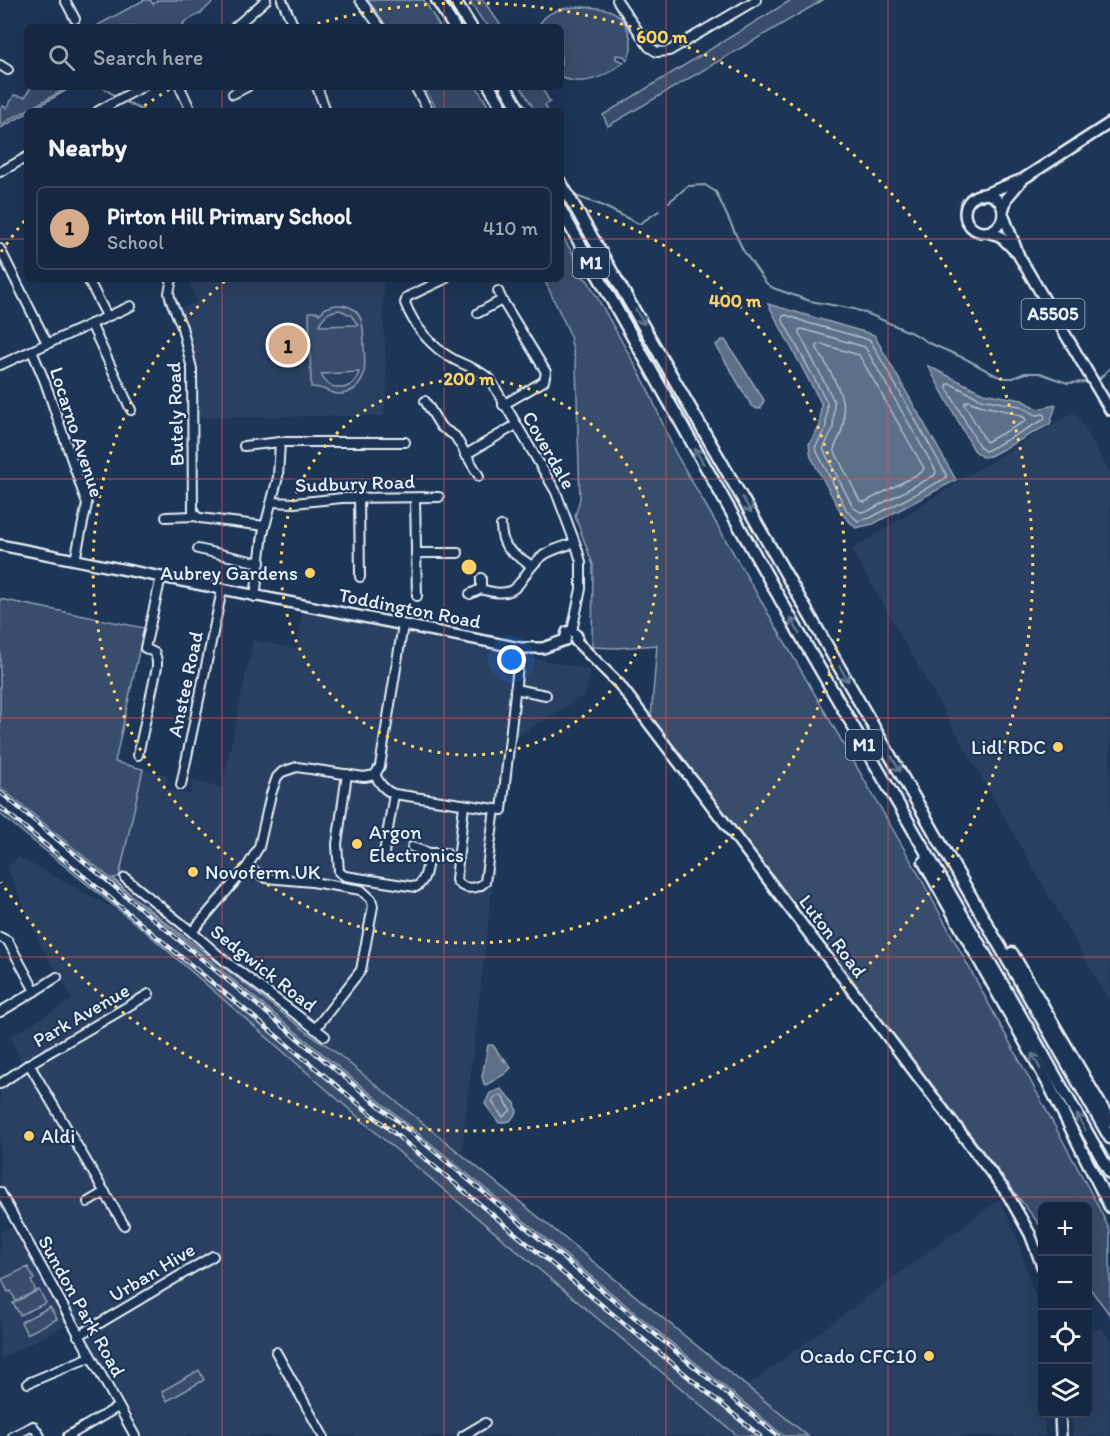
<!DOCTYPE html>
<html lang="en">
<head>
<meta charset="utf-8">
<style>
  :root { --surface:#162841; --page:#23344c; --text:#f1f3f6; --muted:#9ea6b1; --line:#35445a; --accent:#d6ab8b }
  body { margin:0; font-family:Itim,sans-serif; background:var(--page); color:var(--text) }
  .controls { position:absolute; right:18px; bottom:18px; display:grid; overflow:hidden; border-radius:9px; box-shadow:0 6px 24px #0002 }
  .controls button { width:54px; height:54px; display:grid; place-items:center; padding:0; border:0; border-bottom:2px solid var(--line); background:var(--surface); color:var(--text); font:30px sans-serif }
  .you { position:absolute; left:512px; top:660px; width:21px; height:21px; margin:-15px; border:4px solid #fff; border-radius:50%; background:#1a73e8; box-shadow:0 0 0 9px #1a73e833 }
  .badge { display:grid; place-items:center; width:39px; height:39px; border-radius:50%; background:var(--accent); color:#111; font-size:20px; font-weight:700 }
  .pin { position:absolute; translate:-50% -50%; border:3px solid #fff; box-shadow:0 2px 6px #0006 }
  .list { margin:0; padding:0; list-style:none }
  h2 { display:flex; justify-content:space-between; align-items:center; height:78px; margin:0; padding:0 24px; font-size:26px }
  h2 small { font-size:20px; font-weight:400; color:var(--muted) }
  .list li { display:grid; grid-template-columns:39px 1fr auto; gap:18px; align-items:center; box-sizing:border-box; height:84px; margin:0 12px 12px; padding:0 12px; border:2px solid var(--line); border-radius:9px }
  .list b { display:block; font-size:22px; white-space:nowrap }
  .list p { margin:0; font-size:20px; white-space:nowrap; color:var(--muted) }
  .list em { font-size:20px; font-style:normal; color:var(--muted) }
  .icon { flex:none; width:33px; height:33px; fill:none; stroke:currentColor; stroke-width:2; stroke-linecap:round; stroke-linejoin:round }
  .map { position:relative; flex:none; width:1110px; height:1436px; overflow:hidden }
  .search { position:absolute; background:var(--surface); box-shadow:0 6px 24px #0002; left:24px; top:24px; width:540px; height:66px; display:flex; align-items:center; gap:15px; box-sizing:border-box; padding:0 21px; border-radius:9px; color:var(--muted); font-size:22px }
  .panel { position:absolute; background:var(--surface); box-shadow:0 6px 24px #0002; left:24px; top:108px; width:540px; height:174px; border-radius:9px }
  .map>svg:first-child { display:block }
  .built { fill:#2a4162 }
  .green { fill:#374d6c; stroke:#909fb2; stroke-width:1.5; fill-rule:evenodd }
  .water { fill:#5d7089; stroke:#95a4b5; stroke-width:1.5 }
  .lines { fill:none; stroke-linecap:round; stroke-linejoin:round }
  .shore { stroke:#b0bdcc; stroke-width:1.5 }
  .stream { stroke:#95a4b5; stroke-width:2 }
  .minor-casing { stroke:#e8f1f8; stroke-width:12 }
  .major-casing { stroke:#e8f1f8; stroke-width:14 }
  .highway-casing { stroke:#e8f1f8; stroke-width:15 }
  .minor { stroke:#1d3557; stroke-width:8 }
  .major { stroke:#1d3557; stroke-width:9 }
  .highway { stroke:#1d3557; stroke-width:10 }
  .rail-casing { stroke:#e8f1f8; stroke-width:4.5 }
  .rail { stroke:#1d3557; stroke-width:2; stroke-dasharray:7; stroke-linecap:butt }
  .oneway { stroke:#64778f }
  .grid { fill:none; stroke:#da5052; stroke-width:1.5; stroke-opacity:0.55 }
  .ring { fill:none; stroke:#ffd166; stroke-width:3; stroke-dasharray:3 6 }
  .poi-dot { fill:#ffd166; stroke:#1d3557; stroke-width:2 }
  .labels { text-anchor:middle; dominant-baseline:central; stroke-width:4.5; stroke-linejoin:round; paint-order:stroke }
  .shield { fill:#1d3557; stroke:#abb9c8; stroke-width:1.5 }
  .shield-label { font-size:18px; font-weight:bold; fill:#e8f1f8 }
  .street-label { font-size:20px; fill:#e8f1f8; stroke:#1d3557 }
  .poi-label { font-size:20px; fill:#e8f1f8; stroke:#1d3557; text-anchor:end }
  .centre { fill:#ffd166; stroke:#1d3557; stroke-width:3 }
  .ring-label { font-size:18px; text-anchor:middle; font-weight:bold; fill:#ffd166; stroke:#1d3557; stroke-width:4.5; stroke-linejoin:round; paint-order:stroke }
</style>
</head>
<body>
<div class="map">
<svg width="1110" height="1436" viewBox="0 0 1110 1436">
  <rect width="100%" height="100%" fill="#1d3557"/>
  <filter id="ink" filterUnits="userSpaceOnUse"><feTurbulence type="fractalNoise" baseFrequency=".0167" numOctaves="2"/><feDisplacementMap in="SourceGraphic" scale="12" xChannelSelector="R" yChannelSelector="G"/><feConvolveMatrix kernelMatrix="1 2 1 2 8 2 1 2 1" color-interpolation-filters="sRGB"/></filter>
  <g filter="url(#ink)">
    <g class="built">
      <path d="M201 279H384L383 310 387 386 384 416 197 417 194 360 187 330 178 310 197 301 190 285Z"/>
      <path d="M1075 411 1110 473V1003L852 550 969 475Z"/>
      <path d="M303 611 591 670 585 695 517 736 505 820H500L461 1156 783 1419 746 1387 1000 1199 1017 1238 1038 1308 1045 1436H144L0 1185V1087L25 1068 10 1037 73 999 39 942 7 866 19 857 124 914 119 877 143 769 168 775 165 789 190 795 193 781 222 788 253 640 296 649Z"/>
      <path d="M13 1226 67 1325 0 1359V1232Z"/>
      <path d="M1102 1329 1110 1339V1436H1073L1072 1414H1088V1330Z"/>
    </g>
    <g class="green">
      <path d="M144 0H150L153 4 158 0H215L201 13 183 23 184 27H99L98 25Z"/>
      <path d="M368 0H424L440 27H387Z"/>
      <path d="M469 0H483L502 27H490L482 20Z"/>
      <path d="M791 0H823L608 126 603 115Z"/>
      <path d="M576 7C587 7 599 7 609 10 627 17 637 44 627 60L624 56 616 55V59L624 62C606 76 584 88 561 77V27H538C544 12 560 8 576 7Z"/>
      <path d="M31 87H69L0 125V109L3 106 7 108 14 95 25 97Z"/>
      <path d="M424 87H477L491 111H438Z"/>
      <path d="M521 87H541L550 102 545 105 548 111H535Z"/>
      <path d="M561 234C565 241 570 248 574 256 578 266 578 274 588 281L645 383 675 452 918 873 1097 1204 1110 1231V1315L1088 1286V1206H1042V1228L651 718 657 645 617 648 592 647 593 565 575 516 580 499 576 365 569 332 544 279H561Z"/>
      <path d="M335 305C363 303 364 326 364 347 365 364 368 384 349 392 334 399 326 386 311 387L309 312H318L319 314 326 308ZM340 310 351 315 358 325 319 326C322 316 329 311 340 310ZM359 372C353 393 329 393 321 374Z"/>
      <path d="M0 599 144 628 115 762 143 769 119 877 113 878 132 896 312 1036 328 1046 808 1436H784L0 787Z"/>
      <path d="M0 809 65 862 757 1436H738L381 1137 145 931 0 814Z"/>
      <path d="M28 1267 34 1279 31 1281 36 1291 16 1301 11 1291 8 1292 2 1279Z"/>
      <path d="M39 1290 46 1303 20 1315 13 1303Z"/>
      <path d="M50 1307 57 1319 27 1334 21 1322Z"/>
      <path d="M199 1370 204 1380 167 1401 162 1391Z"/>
    </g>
    <g class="water">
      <path d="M768 304 874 335 956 480 873 524 856 528 842 514 811 457 809 444 820 426 821 403Z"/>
      <path d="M722 340H725L729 346 764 400 761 408 757 409 751 405 718 349 716 345Z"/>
      <path d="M928 366 983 393 1022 400 1037 409 1056 405 1050 424 990 456 982 457 974 450Z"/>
      <path d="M488 1045H493L504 1061V1058L511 1068 505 1074 486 1085 484 1084 482 1077Z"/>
      <path d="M501 1089 515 1103 517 1112 510 1121 499 1123 485 1104 490 1093Z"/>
    </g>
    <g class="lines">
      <g class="shore">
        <path d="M786 315 808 323 870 340 946 474V478L870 518 858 521 847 511 815 448 826 427 827 402 782 319 783 316Z"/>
        <path d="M802 329 865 347 936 471 935 475 868 511 860 512 853 507 823 449 833 429 834 401 799 333V330Z"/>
        <path d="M821 344 859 355 924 468 922 472 865 502 860 501 834 450C835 445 839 439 841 433 852 402 831 374 817 348V345Z"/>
        <path d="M947 384H951L981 399 1020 406 1036 415 1044 414 1045 419 988 450 984 451 979 446 947 388Z"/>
        <path d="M969 401C987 410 1008 408 1025 418L1026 421 986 442 965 405V402Z"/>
        <path d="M501 1095 511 1110 503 1117 492 1102 495 1097Z"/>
      </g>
      <g class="stream">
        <path d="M102 87 117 97"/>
        <path d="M122 100 144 111"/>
        <path d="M30 111 72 87"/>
        <path d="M0 128 27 113"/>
        <path d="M573 195 601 205 639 224 659 211"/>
        <path d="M669 202 688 186 705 185 716 192 743 250 766 283 773 288 810 301 854 309 871 315 916 335 929 343 966 359 997 376 1006 378H1013L1025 373H1040L1067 383 1089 382"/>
        <path d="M1097 381 1110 368"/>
      </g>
      <g class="minor-casing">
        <g id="minor">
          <path d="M65 0 75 19"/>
          <path d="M282 0 294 27"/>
          <path d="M360 0 380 27"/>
          <path d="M617 0 649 47 657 52 669 51 756 0"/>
          <path d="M235 27 266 0"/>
          <path d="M0 65 8 70"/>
          <path d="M180 87 191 111"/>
          <path d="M317 87 326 111"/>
          <path d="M415 87 427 108 426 111"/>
          <path d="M233 94 247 87"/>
          <path d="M98 111 142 87"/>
          <path d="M0 172 27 157"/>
          <path d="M0 249 47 343"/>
          <path d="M88 279 107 316"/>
          <path d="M172 279 169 293 171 301 182 327 192 369 193 511 196 516"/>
          <path d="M445 279 407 297 405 303C414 326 431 347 453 359 469 368 474 366 490 379L556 492 577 548 581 562V589L572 631"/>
          <path d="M498 291 502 300"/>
          <path d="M478 313 502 300 546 372 544 381 503 405"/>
          <path d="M91 324 131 410"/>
          <path d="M32 351 45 382 87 504 75 560"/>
          <path d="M0 365 131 306"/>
          <path d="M425 401 441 427 455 436 479 476"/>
          <path d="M280 442H405"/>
          <path d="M244 446 280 442 278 477 263 534 255 597"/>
          <path d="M465 455 516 425"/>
          <path d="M359 497 360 577"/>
          <path d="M415 498 417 596"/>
          <path d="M272 502 294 503 342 498 439 497"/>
          <path d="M166 517 196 516 200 518 265 526"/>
          <path d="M501 526C502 551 513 552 532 566"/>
          <path d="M198 549 260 563"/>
          <path d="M416 553H458"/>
          <path d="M481 578V589C525 603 516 574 544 555 553 549 565 546 575 543"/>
          <path d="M470 594 481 589"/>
          <path d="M515 689 546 695"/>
          <path d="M138 755 157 667V661L155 653 145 648 161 577"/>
          <path d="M347 774 337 844 339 872 345 876 416 887C427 881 427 864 429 853L412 847"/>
          <path d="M375 775C380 784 384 790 394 794L502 810 520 648"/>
          <path d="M181 785 222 590"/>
          <path d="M464 805 456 880C462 890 477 890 485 882L495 809"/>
          <path d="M384 853 394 794"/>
          <path d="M429 853H446"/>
          <path d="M247 867 266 878 312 882 361 890 371 899 373 906 361 970 315 1029"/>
          <path d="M125 878 192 932 247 867 259 847 271 794 277 777 282 772 297 767 364 777 375 775 380 766 403 625"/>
          <path d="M192 932 224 960 325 1036"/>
          <path d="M0 937 8 941 35 991 0 1012"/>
          <path d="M35 991 57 977"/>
          <path d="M29 1064 124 1225"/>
          <path d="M0 1084 29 1064 149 994"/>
          <path d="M0 1192 135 1436"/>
          <path d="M88 1202 105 1192"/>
          <path d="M78 1336 213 1256"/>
          <path d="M276 1352 323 1436"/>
          <path d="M28 1383 90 1357"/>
          <path d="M13 1436 33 1426 40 1436"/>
          <path d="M68 1436 118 1407"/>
          <path d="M463 1436 485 1423"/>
        </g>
      </g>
      <g class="major-casing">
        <g id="major">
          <circle cx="984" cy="213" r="19"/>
          <path d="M982 195 1023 179 1110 123"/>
          <path d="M1003 211 1007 198 1022 180"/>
          <path d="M1003 214 1019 256 1110 410"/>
          <path d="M987 232 1000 236 1016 252"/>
          <path d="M0 545 520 648H543L565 640"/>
          <path d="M565 640 567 632 572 631 577 636 576 641"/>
          <path d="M576 641 619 684 1008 1195 1030 1234 1042 1266"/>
          <path d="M1060 1414 1061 1436"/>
        </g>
      </g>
      <g class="highway-casing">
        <g id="highway">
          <path d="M437 0 454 27"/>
          <path d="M454 0 471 27"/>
          <path d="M490 87 504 111"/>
          <path d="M506 87 520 111"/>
          <path d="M561 183 1110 1138"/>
          <path d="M561 210 806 645 1043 1054 1110 1173"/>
          <path d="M924 862 1048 1083 1110 1207"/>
          <path d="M1012 953 1110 1121"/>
        </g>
      </g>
      <use href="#minor" class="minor"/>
      <use href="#major" class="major"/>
      <use href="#highway" class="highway"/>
      <g class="rail-casing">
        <g id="rail">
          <path d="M0 792 778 1436"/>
          <path d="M0 807 760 1436"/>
        </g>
      </g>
      <use href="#rail" class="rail"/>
    </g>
    <defs><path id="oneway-shaft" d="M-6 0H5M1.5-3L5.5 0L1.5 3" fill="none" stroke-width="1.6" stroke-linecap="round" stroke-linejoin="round" transform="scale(1.5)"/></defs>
    <g class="oneway">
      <use href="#oneway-shaft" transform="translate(640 317) rotate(60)"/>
      <use href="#oneway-shaft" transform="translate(699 456) rotate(-120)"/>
      <use href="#oneway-shaft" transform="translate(747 505) rotate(60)"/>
      <use href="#oneway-shaft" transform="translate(795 626) rotate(-119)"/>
      <use href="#oneway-shaft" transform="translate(844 674) rotate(60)"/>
      <use href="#oneway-shaft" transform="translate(896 764) rotate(60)"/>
      <use href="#oneway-shaft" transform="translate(1036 1061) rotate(-119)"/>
      <use href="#oneway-shaft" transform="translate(1081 1122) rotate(-119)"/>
    </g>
  </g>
  <path class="grid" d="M222 0V27M444 0V27M666 0V1436M888 0V1436M222 87V111M444 87V111M0 239H27M561 239H1110M222 279V1436M444 279V1436M0 479H1110M0 718H1110M0 957H1110M0 1197H1110"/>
  <g class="ring">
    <circle cx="469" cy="567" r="188"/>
    <path d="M563 203A376 376 0 1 1 225 281"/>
    <path d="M1 252A564 564 0 0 1 25 220M137 111A564 564 0 0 1 170 89M309 26A564 564 0 1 1 1 882"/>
  </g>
  <g class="poi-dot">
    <circle cx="310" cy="573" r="6"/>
    <circle cx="1058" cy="747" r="6"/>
    <circle cx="357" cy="844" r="6"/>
    <circle cx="193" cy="872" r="6"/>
    <circle cx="29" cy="1136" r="6"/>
    <circle cx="929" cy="1356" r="6"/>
  </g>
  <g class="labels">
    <g class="shield">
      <rect x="573" y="248" width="36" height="30" rx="4.5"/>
      <rect x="1021.5" y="299" width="63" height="30" rx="4.5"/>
      <rect x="846" y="730" width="36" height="30" rx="4.5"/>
    </g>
    <g class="shield-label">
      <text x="591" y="263">M1</text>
      <text x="1053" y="314">A5505</text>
      <text x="864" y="745">M1</text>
    </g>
    <g class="street-label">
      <text transform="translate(175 414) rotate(-92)">Butely Road</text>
      <text transform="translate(77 432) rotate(72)">Locarno Avenue</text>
      <text transform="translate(549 450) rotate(60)">Coverdale</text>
      <text transform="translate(355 483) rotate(-2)">Sudbury Road</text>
      <text transform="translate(410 608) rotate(11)">Toddington Road</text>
      <text transform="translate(185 684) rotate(-78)">Anstee Road</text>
      <text transform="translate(833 936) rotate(53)">Luton Road</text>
      <text transform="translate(264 968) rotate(38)">Sedgwick Road</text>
      <text transform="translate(81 1015) rotate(-30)">Park Avenue</text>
      <text transform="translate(152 1272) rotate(-31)">Urban Hive</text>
      <text transform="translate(82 1306) rotate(61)">Sundon Park Road</text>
    </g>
    <g class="poi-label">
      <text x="298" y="573">Aubrey Gardens</text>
      <text x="1046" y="747">Lidl RDC</text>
      <text x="369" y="832" text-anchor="start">Argon<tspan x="369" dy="23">Electronics</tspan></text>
      <text x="205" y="872" text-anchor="start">Novoferm UK</text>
      <text x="41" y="1136" text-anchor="start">Aldi</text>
      <text x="917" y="1356">Ocado CFC10</text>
    </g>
  </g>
  <circle cx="469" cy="567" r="9" class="centre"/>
  <g class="ring-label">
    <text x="662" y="43">600 m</text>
    <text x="735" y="307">400 m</text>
    <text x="469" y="385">200 m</text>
  </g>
</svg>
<div class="controls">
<button>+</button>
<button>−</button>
<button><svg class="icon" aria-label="locate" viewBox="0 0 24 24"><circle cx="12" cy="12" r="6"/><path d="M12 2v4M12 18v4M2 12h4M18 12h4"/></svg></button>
<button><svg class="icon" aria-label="layers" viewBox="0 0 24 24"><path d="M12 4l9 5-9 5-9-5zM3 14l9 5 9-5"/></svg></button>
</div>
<div class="you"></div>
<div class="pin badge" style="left:288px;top:345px">1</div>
<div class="search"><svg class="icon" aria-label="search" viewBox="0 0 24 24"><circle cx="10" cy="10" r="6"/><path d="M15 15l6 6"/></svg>Search here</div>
<section class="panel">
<h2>Nearby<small></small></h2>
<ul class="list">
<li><span class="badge">1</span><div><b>Pirton Hill Primary School</b><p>School</p></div><em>410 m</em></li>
</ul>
</section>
</div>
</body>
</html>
